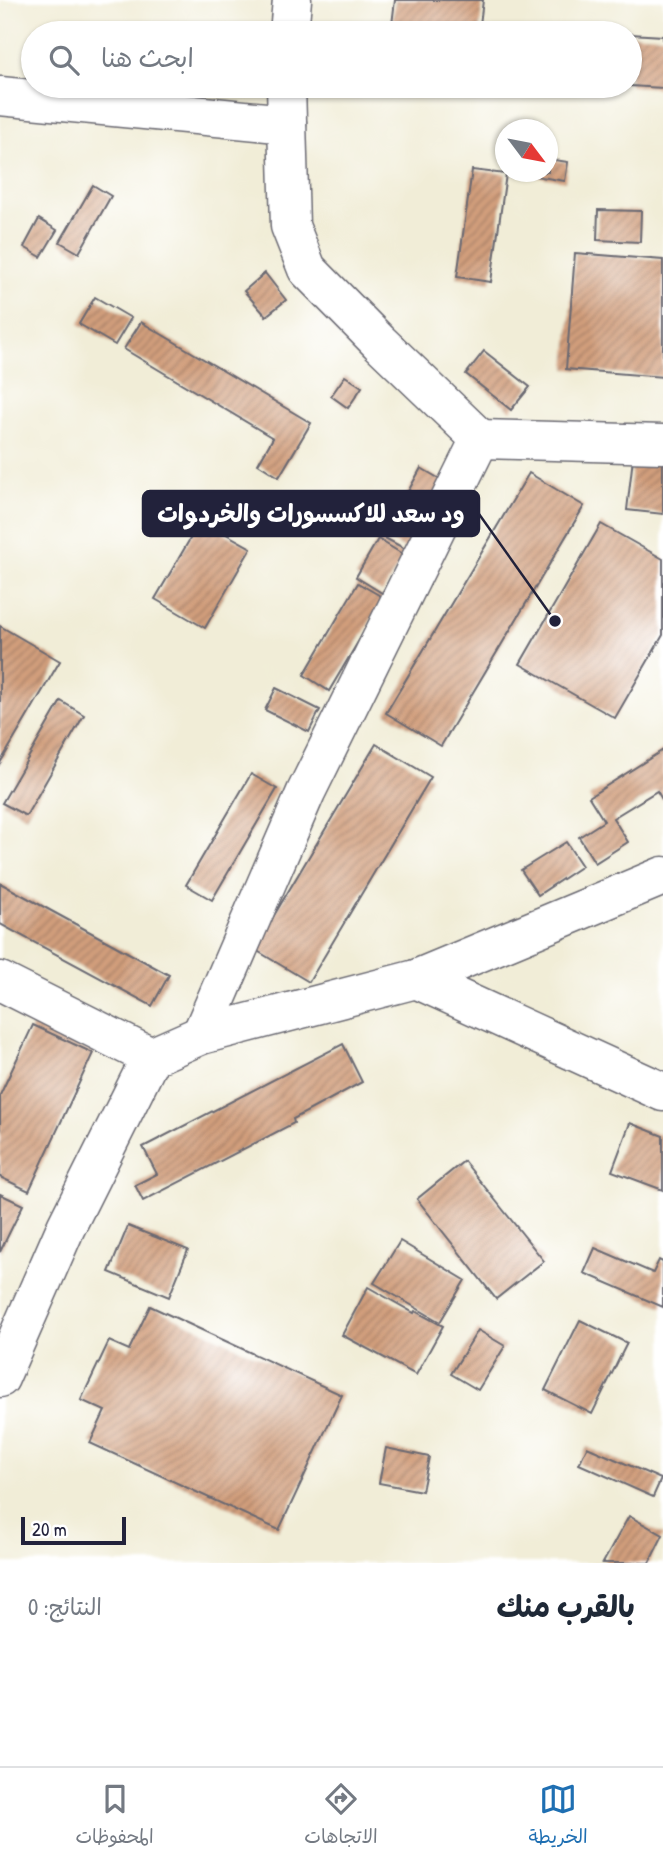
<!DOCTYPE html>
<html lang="ar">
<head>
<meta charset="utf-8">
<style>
  :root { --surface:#fff; --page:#f2f2f3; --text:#1f2937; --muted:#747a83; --line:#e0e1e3; --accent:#1f6fb2 }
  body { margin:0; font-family:"Patrick Hand","Playpen Sans Arabic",sans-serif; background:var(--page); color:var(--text); direction:rtl }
  .compass { position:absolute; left:495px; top:119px; width:63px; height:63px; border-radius:50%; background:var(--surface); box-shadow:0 2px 5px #0004; rotate:122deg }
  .scale { position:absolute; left:21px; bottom:18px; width:105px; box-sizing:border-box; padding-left:7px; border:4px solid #22223b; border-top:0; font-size:19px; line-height:24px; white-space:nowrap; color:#22223b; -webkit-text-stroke:5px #fff; paint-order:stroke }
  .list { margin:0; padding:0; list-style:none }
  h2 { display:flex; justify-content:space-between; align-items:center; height:91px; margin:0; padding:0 28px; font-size:30px }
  h2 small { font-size:23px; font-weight:400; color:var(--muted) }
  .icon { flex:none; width:38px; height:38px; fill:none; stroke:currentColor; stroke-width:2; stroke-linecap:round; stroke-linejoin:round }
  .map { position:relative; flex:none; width:663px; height:1563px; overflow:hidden; direction:ltr }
  .search { position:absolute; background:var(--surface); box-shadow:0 2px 5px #0004; left:21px; right:21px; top:21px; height:77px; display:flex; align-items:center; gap:18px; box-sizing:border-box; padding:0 24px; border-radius:38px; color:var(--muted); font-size:26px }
  .sheet { height:203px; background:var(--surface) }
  nav { display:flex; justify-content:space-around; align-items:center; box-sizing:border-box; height:98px; border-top:2px solid var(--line); background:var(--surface); font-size:19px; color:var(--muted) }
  nav a { display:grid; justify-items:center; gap:4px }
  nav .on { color:var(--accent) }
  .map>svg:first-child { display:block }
  .building { fill:url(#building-hatch) }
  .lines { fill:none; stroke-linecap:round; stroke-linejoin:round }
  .minor-casing { stroke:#6a6972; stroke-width:41 }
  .minor { stroke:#fff; stroke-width:38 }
  .leader { fill:none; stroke:#22223b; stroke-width:2.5 }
  .callout-dot { fill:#22223b; stroke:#fff; stroke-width:2.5 }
  .callout { fill:#22223b; stroke:#22223b; stroke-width:2.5 }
  .callout-label { font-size:24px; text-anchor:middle; font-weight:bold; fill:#fff }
</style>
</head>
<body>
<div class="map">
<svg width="663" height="1563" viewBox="0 0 663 1563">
  <defs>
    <pattern id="building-hatch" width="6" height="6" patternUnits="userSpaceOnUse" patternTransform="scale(1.75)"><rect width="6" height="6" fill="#d19e7c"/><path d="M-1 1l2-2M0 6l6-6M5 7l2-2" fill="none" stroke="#a98067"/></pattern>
  </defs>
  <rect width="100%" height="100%" fill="#fff"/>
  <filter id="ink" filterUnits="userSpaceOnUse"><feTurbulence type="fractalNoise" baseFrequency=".0143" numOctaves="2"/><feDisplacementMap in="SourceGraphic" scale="14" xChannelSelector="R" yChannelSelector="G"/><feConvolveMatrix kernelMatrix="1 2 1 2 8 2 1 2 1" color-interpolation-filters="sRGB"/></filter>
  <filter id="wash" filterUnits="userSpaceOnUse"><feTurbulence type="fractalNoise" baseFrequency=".00686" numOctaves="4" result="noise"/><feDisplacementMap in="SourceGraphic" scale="28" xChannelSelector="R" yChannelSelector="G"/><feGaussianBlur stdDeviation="1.57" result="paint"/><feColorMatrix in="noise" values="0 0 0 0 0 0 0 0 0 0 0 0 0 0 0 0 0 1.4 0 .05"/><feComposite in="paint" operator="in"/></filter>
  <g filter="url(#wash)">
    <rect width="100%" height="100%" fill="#f1edd7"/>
    <g id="blocks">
      <g class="building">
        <path d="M395 0H483L479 33H391Z"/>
        <path d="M630 34 663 36V88L630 86Z"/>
        <path d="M548 159 568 162 565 181 535 176V172H548Z"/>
        <path d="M472 170 506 174 491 282 457 277Z"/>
        <path d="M93 185 111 196 79 253 60 242Z"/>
        <path d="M598 210 641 211 640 242 597 240Z"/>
        <path d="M39 219 57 230 41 257 24 247Z"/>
        <path d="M575 253 663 260V377L566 369Z"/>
        <path d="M265 273 286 300 266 316 244 291Z"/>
        <path d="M95 297 131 318 115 345 79 324Z"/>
        <path d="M141 322 311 423 279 477 258 464 273 438 124 349Z"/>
        <path d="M484 351 530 387 511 410 466 374Z"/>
        <path d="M345 376 362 387 348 408 331 396Z"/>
        <path d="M633 458 663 462V514L627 510Z"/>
        <path d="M421 468 445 482 407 550 383 537Z"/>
        <path d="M529 473 584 506 441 746 386 713Z"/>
        <path d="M201 520 251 548 205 628 155 599Z"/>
        <path d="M601 524 663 559V635L615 718 520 664Z"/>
        <path d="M378 539 404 555 382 593 356 577Z"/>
        <path d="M358 583 384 598 329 691 304 675Z"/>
        <path d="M0 626 60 661 0 763Z"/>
        <path d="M276 688 320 710 309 732 265 710Z"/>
        <path d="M61 701 84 715 26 816 2 803Z"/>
        <path d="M376 744 431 777 309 982 254 949Z"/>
        <path d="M663 750V801L657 791 613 818 628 842 595 863 579 837 604 821 589 797Z"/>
        <path d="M251 774 277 789 212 900 186 885Z"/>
        <path d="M566 842 582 866 538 895 521 870Z"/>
        <path d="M0 883 169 975 152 1006 0 924Z"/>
        <path d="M33 1025 93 1053 29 1191 0 1177V1095Z"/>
        <path d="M343 1044 362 1082 293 1119 294 1123 143 1201 135 1185 157 1174 143 1147Z"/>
        <path d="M630 1123 663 1136V1190L612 1171Z"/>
        <path d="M464 1161 544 1261 496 1299 417 1199Z"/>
        <path d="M0 1194 23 1205 0 1252Z"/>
        <path d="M128 1226 188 1250 169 1297 109 1272Z"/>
        <path d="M400 1241 465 1280 440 1322 374 1283Z"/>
        <path d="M595 1248 653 1273 659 1260 663 1262V1307L584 1273Z"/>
        <path d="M368 1287 414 1313 415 1311 443 1326 416 1375 342 1335Z"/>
        <path d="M150 1306 342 1395 279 1530 90 1443 105 1411 81 1400 109 1341 129 1350Z"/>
        <path d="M580 1320 627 1343 592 1414 545 1390Z"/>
        <path d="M478 1330 505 1346 478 1390 451 1374Z"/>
        <path d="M587 1447 661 1479 653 1497 579 1464Z"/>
        <path d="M386 1448 429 1457 422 1491 379 1483Z"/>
        <path d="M629 1516 663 1535 649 1563H603Z"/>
      </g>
    </g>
  </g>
  <g filter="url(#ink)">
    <use href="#blocks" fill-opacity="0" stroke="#6a6972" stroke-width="2"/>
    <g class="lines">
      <g class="minor-casing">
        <g id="minor">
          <path d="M289 33 292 0"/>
          <path d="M0 96 287 124"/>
          <path d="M480 439 663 444"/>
          <path d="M416 979 663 1092"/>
          <path d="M0 981 151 1057"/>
          <path d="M201 1035 306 792 480 439 379 342 307 269 290 226 286 86"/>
          <path d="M0 1378 66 1227 151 1057 201 1035 416 979 663 876"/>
        </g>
      </g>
      <use href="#minor" class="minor"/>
    </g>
  </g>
  <path class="leader" d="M555 621L479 514"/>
  <circle class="callout-dot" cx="555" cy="621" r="7"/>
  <rect class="callout" x="143" y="491" width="336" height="45" rx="7"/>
  <g class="callout-label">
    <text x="311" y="522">ود سعد للاكسسورات والخردوات</text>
  </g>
</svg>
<svg class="compass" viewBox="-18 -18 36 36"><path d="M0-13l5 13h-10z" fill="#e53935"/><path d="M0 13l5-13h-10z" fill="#747a83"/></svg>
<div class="scale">20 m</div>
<div class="search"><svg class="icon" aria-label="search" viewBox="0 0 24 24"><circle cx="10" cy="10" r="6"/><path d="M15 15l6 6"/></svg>ابحث هنا</div>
</div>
<section class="sheet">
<h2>بالقرب منك<small>النتائج: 0</small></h2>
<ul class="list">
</ul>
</section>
<nav>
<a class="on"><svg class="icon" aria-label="map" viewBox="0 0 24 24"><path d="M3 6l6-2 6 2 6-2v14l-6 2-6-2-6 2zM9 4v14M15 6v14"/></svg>الخريطة</a>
<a><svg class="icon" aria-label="directions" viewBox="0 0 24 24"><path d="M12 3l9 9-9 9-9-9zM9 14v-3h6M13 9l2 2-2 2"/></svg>الاتجاهات</a>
<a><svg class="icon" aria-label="saved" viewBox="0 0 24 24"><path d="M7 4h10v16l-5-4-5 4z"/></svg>المحفوظات</a>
</nav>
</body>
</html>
